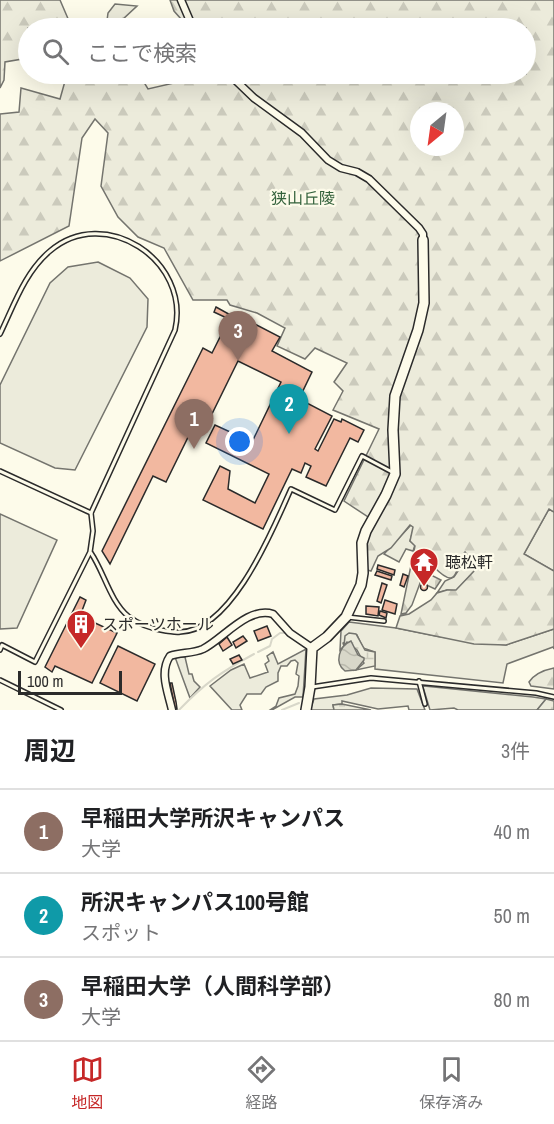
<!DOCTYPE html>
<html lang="ja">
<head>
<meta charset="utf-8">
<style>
  :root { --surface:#fff; --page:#f2f2f2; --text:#202124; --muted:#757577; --line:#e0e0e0; --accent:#c62828 }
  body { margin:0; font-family:"Archivo Narrow","Noto Sans JP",sans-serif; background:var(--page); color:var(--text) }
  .compass { position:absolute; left:410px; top:102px; width:54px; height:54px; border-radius:50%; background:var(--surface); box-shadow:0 6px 24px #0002; rotate:209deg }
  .scale { position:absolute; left:18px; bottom:15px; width:104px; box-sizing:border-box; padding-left:6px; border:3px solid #2b2b2b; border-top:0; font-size:16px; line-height:21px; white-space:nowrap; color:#2b2b2b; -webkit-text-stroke:4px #fdfbea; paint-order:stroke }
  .you { position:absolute; left:240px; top:442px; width:21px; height:21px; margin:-15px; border:4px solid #fff; border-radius:50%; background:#1a73e8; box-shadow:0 0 0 9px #1a73e833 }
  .badge { display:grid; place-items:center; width:39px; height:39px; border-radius:50%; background:var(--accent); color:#fff; font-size:20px; font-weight:700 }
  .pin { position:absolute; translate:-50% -50px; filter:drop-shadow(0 2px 3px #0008) }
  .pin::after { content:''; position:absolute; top:32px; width:21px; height:18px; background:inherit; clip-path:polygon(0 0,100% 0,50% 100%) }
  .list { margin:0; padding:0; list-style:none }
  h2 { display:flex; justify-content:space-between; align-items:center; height:78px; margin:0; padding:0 24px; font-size:26px }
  h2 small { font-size:20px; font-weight:400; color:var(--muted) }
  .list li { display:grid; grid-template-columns:39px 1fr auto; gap:18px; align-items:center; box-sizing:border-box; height:84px; padding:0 24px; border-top:2px solid var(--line) }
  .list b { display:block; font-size:22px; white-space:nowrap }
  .list p { margin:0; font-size:20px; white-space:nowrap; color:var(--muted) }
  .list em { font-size:20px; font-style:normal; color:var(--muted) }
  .icon { flex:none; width:33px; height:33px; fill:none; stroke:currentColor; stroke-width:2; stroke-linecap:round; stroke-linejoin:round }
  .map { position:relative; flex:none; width:554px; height:710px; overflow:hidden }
  .search { position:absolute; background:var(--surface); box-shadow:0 6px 24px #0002; left:18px; right:18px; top:18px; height:66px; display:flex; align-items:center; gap:15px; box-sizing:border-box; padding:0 21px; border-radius:33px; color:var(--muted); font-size:22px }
  .sheet { height:330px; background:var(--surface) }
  nav { display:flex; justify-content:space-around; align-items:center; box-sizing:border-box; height:84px; border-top:2px solid var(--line); background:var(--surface); font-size:16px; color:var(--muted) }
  nav a { display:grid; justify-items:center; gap:3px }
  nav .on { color:var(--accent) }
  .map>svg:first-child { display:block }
  .grass { fill:#ecebdb; stroke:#74746e; stroke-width:1.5 }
  .forest { fill:url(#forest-firs); stroke:#74746e; stroke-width:1.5; fill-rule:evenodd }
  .wetland { fill:url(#wetland-marsh); stroke:#74746e; stroke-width:1.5 }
  .cemetery { fill:url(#cemetery-stones); stroke:#74746e; stroke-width:1.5 }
  .water { fill:url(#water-waves); stroke:#74746e; stroke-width:1.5 }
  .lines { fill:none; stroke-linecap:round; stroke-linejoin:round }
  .stream { stroke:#d8d7c9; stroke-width:2 }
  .building { fill:#f2b8a0; stroke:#2b2b2b; stroke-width:1.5 }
  .lane-casing { stroke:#2b2b2b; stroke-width:6 }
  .street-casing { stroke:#2b2b2b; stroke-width:9 }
  .secondary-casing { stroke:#2b2b2b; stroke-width:12 }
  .lane { stroke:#fdfbea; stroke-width:3 }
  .street { stroke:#fdfbea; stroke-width:6 }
  .secondary { stroke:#fdfbea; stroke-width:9 }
  .labels { text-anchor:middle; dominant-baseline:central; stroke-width:4.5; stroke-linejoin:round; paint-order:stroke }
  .park-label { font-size:16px; fill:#34623c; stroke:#fdfbea }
  .poi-label { font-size:16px; fill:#2b2b2b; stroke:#fdfbea; text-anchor:start }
</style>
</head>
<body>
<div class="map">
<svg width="554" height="710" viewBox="0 0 554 710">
  <defs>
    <pattern id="forest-firs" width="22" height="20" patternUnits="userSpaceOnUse" patternTransform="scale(1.5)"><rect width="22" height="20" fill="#ecebdb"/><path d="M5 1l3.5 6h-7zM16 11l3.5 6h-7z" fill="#cbcabc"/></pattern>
    <pattern id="wetland-marsh" width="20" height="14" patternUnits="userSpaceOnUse" patternTransform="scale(1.5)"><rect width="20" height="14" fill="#ecebdb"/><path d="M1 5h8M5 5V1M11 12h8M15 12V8" fill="none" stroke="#cbcabc"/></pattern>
    <pattern id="cemetery-stones" width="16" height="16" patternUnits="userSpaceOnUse" patternTransform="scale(1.5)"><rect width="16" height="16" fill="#ecebdb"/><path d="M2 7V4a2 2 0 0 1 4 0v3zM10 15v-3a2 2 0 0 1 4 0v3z" fill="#cbcabc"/></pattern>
    <pattern id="water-waves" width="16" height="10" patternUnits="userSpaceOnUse" patternTransform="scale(1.5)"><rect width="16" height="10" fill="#d8d7c9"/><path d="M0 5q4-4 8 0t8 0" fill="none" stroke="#bab9ad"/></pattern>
  </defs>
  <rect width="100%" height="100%" fill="#fdfbea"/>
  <g class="grass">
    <path d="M98 262 130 278 148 299 147 327 75 470 55 468 0 443V385L50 283 68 267Z"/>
    <path d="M549 509 554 512V571L524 554Z"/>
    <path d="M0 514 57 540 17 628 0 629Z"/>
    <path d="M411 525 414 527 410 541 415 545 413 551 406 549 399 562 384 554Z"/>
    <path d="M465 551 477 568 456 591 447 590 437 593 445 581 454 577 458 571 460 557Z"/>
    <path d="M349 622 396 628 441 637 506 645 554 629V649L553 647 507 664 503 683 375 669V652L363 648 357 635 343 643 344 646 340 650 341 631Z"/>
    <path d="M306 649 303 697H295L272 710H270L276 706 279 698 295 694 298 686 299 676 296 674 298 663 295 660 291 661 287 666H281L278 673V681L266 687 261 694H247L240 705 242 710H232L210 686 231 670 244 664 250 678 268 672 265 664 269 661 267 656 273 652 278 664Z"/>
    <path d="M175 657H185L189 674H192L194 681 200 687 190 698Z"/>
    <path d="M424 686 533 697 546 699 537 710H458L454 708 430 710 423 687Z"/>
    <path d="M371 688 417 689 425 710H409L408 706 378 709 342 701V704L333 705 334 710H310L314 699 347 695Z"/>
  </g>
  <g class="forest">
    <path d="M0 0H60L72 28H28V58L5 62 4 80 0 88Z"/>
    <path d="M170 0H554V512L549 509 524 554 554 571V629L506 645 474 644 396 628 400 616 409 614 431 600 437 593 447 590H456L477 568 465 552C454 564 461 595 433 566L426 567 412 605 406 613 401 614 415 546 410 541 413 527 410 525 391 548 378 556 371 571 367 570 368 517 344 501 379 429 333 410 343 391 334 382 347 363 315 348 305 359 277 346 285 328 257 313 230 305 227 300H193L164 248 138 237 118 217 101 186 108 133 95 119 82 138 69 226 0 261V114L19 112 21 88 60 99 67 74H139L148 89 213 74H526V28H189L174 11ZM419 111H455V147H419Z"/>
    <path d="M115 4 137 6 121 21 125 28H106L108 13Z"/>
    <path d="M554 668V689L531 686 529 682C535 673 544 670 554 668Z"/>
    <path d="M546 699 554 701V710H537Z"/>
  </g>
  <path class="wetland" d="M349 633 356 634 365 650 375 652V666L356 670 364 663 357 650 347 642 344 646 345 636Z"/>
  <g class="cemetery">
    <path d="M425 572 441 580 435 589 420 582Z"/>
    <path d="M342 704 371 710H334L333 705Z"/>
  </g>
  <path class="water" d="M351 641 358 655 364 658V660L356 670 345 671C334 663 339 646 351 641Z"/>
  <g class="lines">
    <g class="stream">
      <path d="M258 652 270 646 272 639 280 633H284"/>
      <path d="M179 710C205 683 221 672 254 654"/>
      <path d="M282 710 299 703"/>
    </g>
  </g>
  <g class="building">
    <path d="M216 307 236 318 227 335 241 342 251 322 280 337 272 351 312 372 299 399 332 416 315 449 318 451 334 419 341 422 342 419 364 430 358 442 350 438 326 486 306 477 311 466 305 463 301 473 292 469 263 529 203 500 220 466 230 471 228 489 255 503 269 474 206 443 215 425 252 442 281 382 238 361 208 422 198 417 166 482 153 476 110 564 102 551 203 348 212 353 229 319 214 312Z"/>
    <path d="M378 565 395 570 394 575 377 569Z"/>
    <path d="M377 571 392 576 391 580 375 575Z"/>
    <path d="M403 574 408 576 404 587 400 585Z"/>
    <path d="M382 583 387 585 381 603 377 601Z"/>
    <circle cx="424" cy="587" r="3.5"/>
    <path d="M80 597 86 600 80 616 117 633 92 683 55 666 52 672 45 667Z"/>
    <path d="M385 600 397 604 395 614 382 610Z"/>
    <path d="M366 606 379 607 378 616 366 614Z"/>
    <path d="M380 611 387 613 386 618 379 615Z"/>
    <path d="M267 626 271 636 258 641 254 631Z"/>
    <path d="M243 636 247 641 236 648 233 642Z"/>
    <path d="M227 637 232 645 223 651 219 644Z"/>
    <path d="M118 646 155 664 137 701 100 683Z"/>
    <path d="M239 655 242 660 233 664 230 659Z"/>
    <path d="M170 683H172L176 702 177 709H175Z"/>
  </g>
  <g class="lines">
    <g class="lane-casing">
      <g id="lane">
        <path d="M0 334C14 305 25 272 50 251 104 204 191 260 175 330L91 513 93 531 90 552 35 662 2 645 0 650"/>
        <path d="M0 471 91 513"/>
        <path d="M91 553C104 572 110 601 128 616 138 624 152 629 166 631 170 631 175 633 180 632 232 631 273 529 291 489L335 510 362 456 394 473"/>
        <path d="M347 617 384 621"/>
        <path d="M0 680 61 710"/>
        <path d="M419 681 425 704"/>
        <path d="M312 687 371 678 536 693 554 697"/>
      </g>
    </g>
    <g class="street-casing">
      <g id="street">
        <path d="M181 0 193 28"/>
        <path d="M229 74 254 98 302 133 328 160 341 168 357 172 369 179 419 228 423 234V240"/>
        <path d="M172 710C168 692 159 672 170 656 180 652 192 654 203 649 223 639 248 606 273 614L290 633 312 648"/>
      </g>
    </g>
    <g class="secondary-casing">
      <path id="secondary" d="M306 710 310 687 312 648 327 637 346 617 361 585 363 573 362 543 366 531 386 495 395 474 393 430 395 396 418 330 424 303 423 240"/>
    </g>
    <use href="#lane" class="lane"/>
    <use href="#street" class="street"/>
    <use href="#secondary" class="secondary"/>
  </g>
  <defs>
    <g id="temple-pin" transform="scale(1.5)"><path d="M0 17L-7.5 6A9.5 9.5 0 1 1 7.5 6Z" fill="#c62828" stroke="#fdfbea"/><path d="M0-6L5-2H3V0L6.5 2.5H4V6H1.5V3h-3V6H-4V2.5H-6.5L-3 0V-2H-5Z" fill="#fff"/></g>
    <g id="building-pin" transform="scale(1.5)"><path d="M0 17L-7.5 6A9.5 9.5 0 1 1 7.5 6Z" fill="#c62828" stroke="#fdfbea"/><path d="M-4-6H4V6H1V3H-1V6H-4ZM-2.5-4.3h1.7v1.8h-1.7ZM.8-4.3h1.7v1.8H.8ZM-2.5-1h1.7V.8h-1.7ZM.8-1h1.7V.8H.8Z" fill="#fff"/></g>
  </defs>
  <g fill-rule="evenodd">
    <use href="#temple-pin" x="424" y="562"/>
    <use href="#building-pin" x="81" y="624"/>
  </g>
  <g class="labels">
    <g class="park-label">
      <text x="303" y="198">狭山丘陵</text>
    </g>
    <g class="poi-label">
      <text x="445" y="562">聴松軒</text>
      <text x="102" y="624">スポーツホール</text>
    </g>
  </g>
</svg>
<svg class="compass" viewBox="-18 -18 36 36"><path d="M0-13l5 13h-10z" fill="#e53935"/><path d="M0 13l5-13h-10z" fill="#757577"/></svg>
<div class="scale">100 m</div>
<div class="you"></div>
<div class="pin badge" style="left:194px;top:449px;background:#8d6e63">1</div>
<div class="pin badge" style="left:289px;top:434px;background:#0f9aa8">2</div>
<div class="pin badge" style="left:238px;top:361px;background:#8d6e63">3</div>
<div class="search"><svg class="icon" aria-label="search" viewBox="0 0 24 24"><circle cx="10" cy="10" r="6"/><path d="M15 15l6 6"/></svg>ここで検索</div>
</div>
<section class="sheet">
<h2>周辺<small>3件</small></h2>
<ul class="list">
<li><span class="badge" style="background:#8d6e63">1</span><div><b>早稲田大学所沢キャンパス</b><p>大学</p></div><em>40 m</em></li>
<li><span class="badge" style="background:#0f9aa8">2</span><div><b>所沢キャンパス100号館</b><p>スポット</p></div><em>50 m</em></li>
<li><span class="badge" style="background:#8d6e63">3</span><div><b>早稲田大学（人間科学部）</b><p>大学</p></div><em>80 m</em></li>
</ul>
</section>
<nav>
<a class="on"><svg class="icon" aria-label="map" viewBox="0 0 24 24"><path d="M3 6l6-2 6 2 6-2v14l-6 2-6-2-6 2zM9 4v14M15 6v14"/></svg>地図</a>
<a><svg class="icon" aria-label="directions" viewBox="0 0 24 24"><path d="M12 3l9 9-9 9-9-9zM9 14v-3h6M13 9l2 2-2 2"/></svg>経路</a>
<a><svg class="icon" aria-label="saved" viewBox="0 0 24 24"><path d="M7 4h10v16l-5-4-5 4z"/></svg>保存済み</a>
</nav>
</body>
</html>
